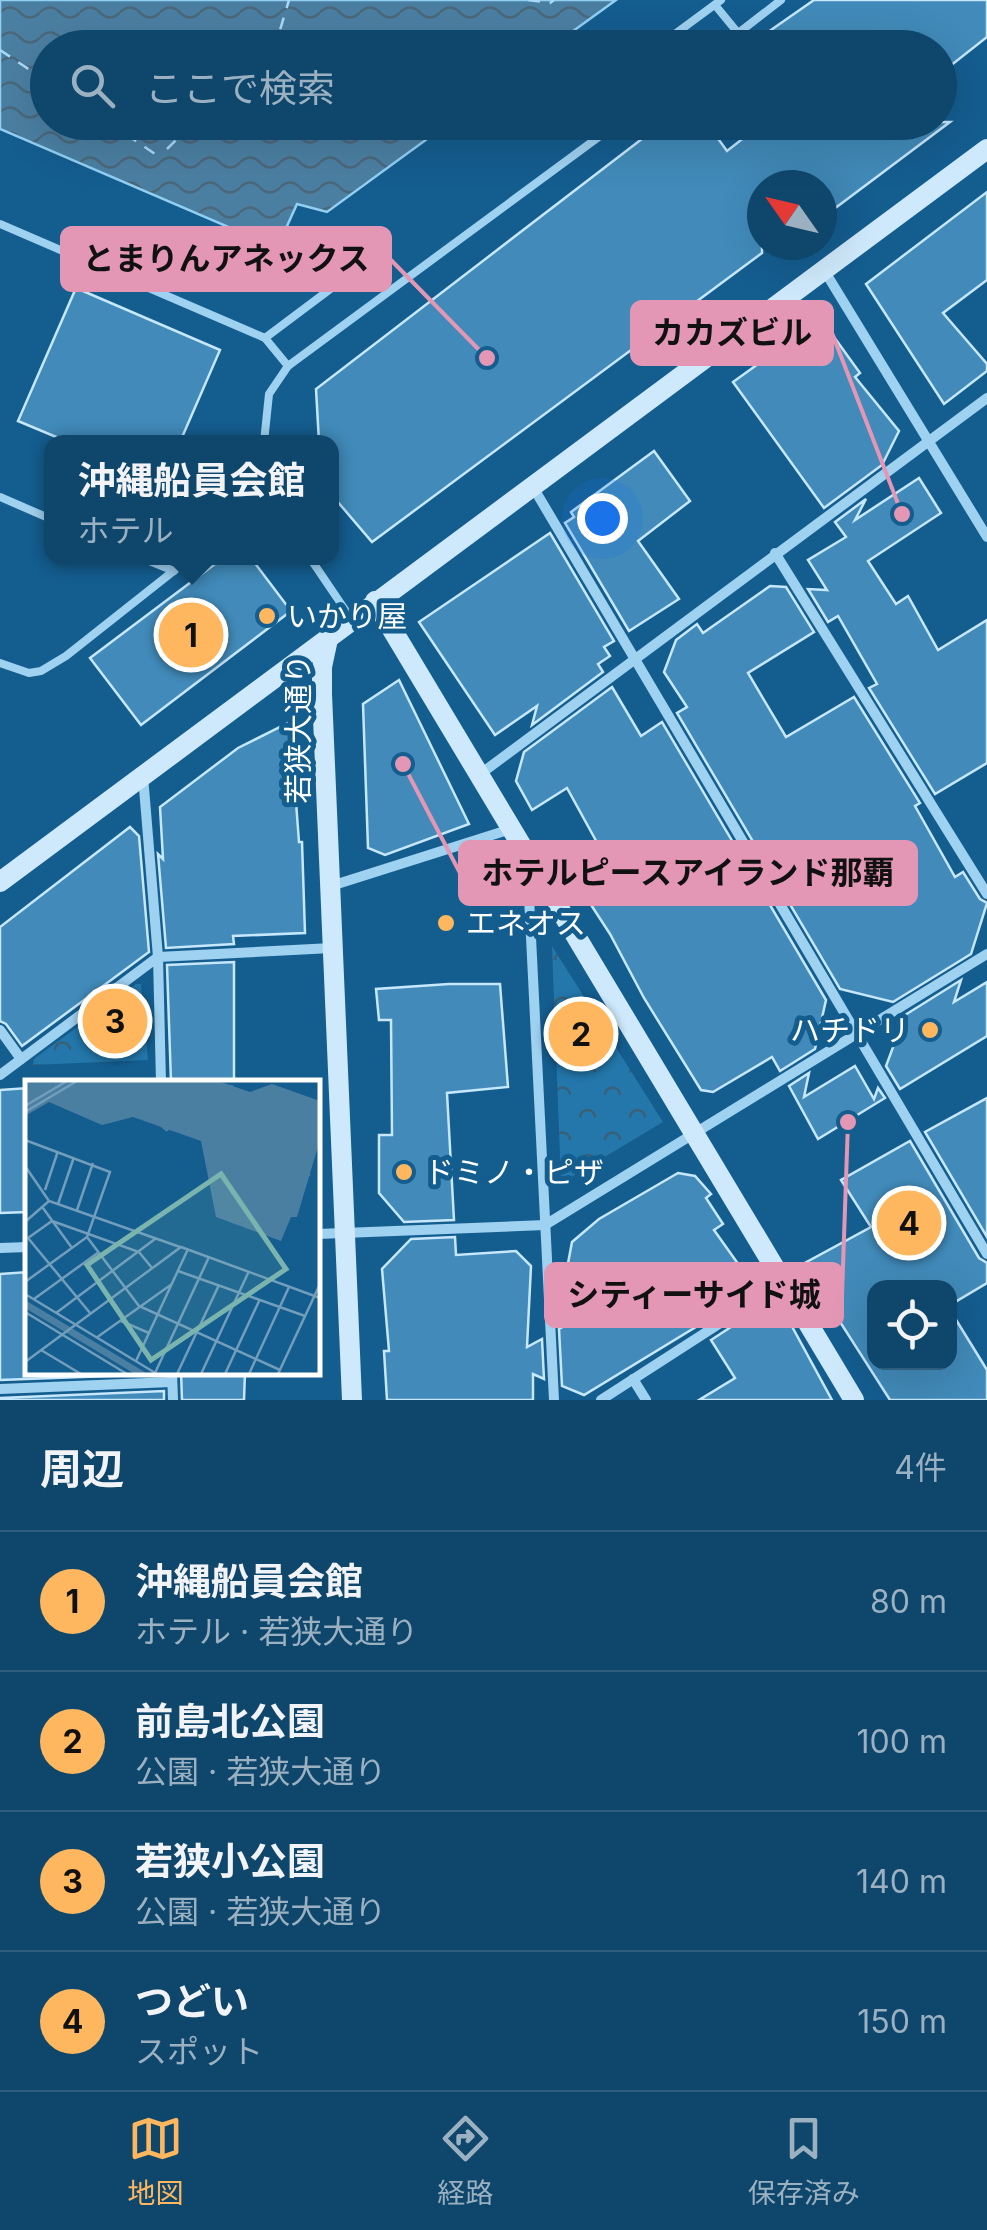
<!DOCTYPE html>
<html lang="ja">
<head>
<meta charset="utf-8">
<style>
  :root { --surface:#0f466b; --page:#1d5073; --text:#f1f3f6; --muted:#9bb1c1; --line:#2f5e7e; --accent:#ffb75f }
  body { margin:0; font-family:Inter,"Noto Sans JP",sans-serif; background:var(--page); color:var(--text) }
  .controls { position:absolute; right:30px; bottom:30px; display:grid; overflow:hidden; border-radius:20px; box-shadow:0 10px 40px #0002 }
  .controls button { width:90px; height:90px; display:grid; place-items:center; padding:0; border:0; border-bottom:2px solid var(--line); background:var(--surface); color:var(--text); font:50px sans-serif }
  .compass { position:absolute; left:747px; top:170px; width:90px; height:90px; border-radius:50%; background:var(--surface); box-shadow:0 10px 40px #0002; rotate:304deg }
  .you { position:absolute; left:602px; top:518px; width:35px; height:35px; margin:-25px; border:8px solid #fff; border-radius:50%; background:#1a73e8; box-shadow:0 0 0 15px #1a73e833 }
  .badge { display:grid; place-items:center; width:65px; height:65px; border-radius:50%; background:var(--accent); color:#111; font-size:32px; font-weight:700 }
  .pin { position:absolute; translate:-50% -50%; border:5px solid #fff; box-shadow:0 2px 10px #0006 }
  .popup { position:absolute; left:44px; top:435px; width:295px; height:130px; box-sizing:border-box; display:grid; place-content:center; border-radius:20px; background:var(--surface); filter:drop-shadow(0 2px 8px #0005); font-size:32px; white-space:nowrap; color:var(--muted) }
  .popup b { font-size:38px; color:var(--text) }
  .popup::after { content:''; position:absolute; left:50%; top:100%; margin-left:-20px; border:20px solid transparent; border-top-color:var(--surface) }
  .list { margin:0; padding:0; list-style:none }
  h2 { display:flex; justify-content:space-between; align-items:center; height:130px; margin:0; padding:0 40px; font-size:42px }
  h2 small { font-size:32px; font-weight:400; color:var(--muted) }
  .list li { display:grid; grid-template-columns:65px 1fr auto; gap:30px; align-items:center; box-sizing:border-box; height:140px; padding:0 40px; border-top:2px solid var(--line) }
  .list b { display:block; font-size:38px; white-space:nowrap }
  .list p { margin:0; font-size:32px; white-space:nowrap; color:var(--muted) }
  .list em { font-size:32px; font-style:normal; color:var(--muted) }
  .icon { flex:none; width:55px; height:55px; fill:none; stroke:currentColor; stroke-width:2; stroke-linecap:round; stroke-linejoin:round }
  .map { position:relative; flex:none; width:987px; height:1400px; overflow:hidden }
  .search { position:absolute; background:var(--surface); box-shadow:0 10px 40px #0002; left:30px; right:30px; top:30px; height:110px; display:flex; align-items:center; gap:25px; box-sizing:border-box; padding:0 35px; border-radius:55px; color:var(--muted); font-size:38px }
  .sheet { height:690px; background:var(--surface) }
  nav { display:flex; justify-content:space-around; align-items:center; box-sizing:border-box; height:140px; border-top:2px solid var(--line); background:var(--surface); font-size:28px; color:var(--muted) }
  nav a { display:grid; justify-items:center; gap:5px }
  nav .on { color:var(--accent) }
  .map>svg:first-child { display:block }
  .forest { fill:url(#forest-crowns) }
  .water { fill:url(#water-waves); stroke:#91cff3; stroke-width:2.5 }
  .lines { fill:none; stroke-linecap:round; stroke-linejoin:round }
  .ferry { stroke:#abdaf8; stroke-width:2.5; stroke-dasharray:12 10; stroke-linecap:butt }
  .building { fill:#418ab9; stroke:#c6e7fc; stroke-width:2.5 }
  .lane { stroke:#9fd1f0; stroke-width:8 }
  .street { stroke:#9fd1f0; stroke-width:10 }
  .secondary { stroke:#cee9fb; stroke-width:20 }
  .poi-dot { fill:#ffb75f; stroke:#145d8f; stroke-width:4 }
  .labels { text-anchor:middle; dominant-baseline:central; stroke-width:10; stroke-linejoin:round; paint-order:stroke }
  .poi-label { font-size:30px; fill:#fff; stroke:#145d8f; text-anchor:start }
  .street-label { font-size:30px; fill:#fff; stroke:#145d8f }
  .inset-river { fill:none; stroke:#4b7fa2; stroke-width:5 }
  .inset-road { fill:none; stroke:#729ebc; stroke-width:2.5 }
  .view { fill:#7bb4af; fill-opacity:0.15; stroke:#7bb4af; stroke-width:5 }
  .inset-edge { fill:none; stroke:#fff; stroke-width:5 }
  .leader { fill:none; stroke:#e497b5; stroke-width:4 }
  .callout-dot { fill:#e497b5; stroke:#145d8f; stroke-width:4 }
  .callout { fill:#e497b5; stroke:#e497b5; stroke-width:4 }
  .callout-label { font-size:32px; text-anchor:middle; font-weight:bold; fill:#111 }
</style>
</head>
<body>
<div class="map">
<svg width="987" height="1400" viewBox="0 0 987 1400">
  <defs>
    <pattern id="forest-crowns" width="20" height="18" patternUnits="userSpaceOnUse" patternTransform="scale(2.5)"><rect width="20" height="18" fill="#2377ab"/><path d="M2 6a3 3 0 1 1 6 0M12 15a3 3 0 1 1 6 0" fill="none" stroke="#3a5f77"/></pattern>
    <pattern id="water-waves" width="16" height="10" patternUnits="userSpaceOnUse" patternTransform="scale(2.5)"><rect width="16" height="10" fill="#4b7fa2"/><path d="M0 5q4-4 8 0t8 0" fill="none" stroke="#4b687b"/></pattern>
  </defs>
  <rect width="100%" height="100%" fill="#145d8f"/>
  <g class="forest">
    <path d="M552 946 663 1122 561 1183Z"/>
    <path d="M136 984H141L148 1060 33 1065 34 1059Z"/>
  </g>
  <path class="water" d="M0 0H616L551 47 48 48V122L449 123 327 212 297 204 277 248 0 129Z"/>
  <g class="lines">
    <g class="ferry">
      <path d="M528 0 550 3 554 0"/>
      <path d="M270 48 277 40 289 0"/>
      <path d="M0 50 48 82"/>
      <path d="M108 122 158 156"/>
      <path d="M167 149 194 122"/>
    </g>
  </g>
  <g class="building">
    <path d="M814 0H987V37L940 74V48H745Z"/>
    <path d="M664 122H706L727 151 764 122H950L822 218V185H762V253L372 542 331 494V442H319L316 389Z"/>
    <path d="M987 192V280L943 313 987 364V371L944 404 866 284Z"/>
    <path d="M76 288 220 350 180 442H68L18 421Z"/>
    <path d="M821 319 860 373 855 377 899 431 882 465 824 508 733 382Z"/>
    <path d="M654 451 690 501 638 541 679 599 629 631 565 523 574 517 571 512Z"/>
    <path d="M919 478 941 513 868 561 896 604 908 596 938 650 987 620V763L935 794 869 688 877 684 838 616 828 622 808 589 827 590 808 560 846 537 835 522 866 499 855 520Z"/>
    <path d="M550 533 614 641 604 647 610 656 598 664 603 672 532 725 537 706 495 735 419 622Z"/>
    <path d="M223 558H251L291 611 141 725 90 658Z"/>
    <path d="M770 586 786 587 814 632 748 673 786 737 854 697 920 803 915 806 955 877 963 872 980 899 987 903 971 954 893 1002 840 989 677 713 687 707 664 672 676 640 697 624 703 633Z"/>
    <path d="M399 680 469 824 385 855 368 848 363 704Z"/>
    <path d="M612 687 641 736 662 722 826 1000 815 1049 780 1071 772 1057 713 1092 701 1090 644 998 610 934 567 868 600 848 567 788 532 810 516 781 524 752Z"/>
    <path d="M290 722 299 842H302L305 933 233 936 234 944 166 948 158 854 163 859 160 807 238 748Z"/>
    <path d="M130 827 139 836 149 952 22 1046 6 1024 0 1021V927Z"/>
    <path d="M234 962V1082H171L167 965Z"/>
    <path d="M961 980 954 1002 987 982V1036L900 1089 886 1066 905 1015Z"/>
    <path d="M449 984H500L508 1087 447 1093 454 1220 404 1222 379 1193V1135H392L391 1020H379L376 989Z"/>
    <path d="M855 1066 874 1099 878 1088 885 1098 818 1139 789 1086 809 1073 804 1097Z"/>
    <path d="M28 1088V1212L0 1213V1090Z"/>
    <path d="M987 1098V1237L925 1132Z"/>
    <path d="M910 1141 979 1258 987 1263V1283L950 1305V1288H874V1362H950V1310L987 1370V1400H890L803 1264 871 1227 841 1180Z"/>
    <path d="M678 1173 695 1176 711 1194 706 1198 723 1224 714 1230 751 1282 750 1294 584 1395 562 1386 559 1329 591 1312 566 1274 572 1242 599 1219Z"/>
    <path d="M455 1237 456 1255 516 1251 531 1266 527 1347 542 1339 544 1379 533 1374V1400H387L384 1351H389L382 1269 411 1239Z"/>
    <path d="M28 1272V1372L163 1374 0 1380V1274Z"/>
    <path d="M757 1310 789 1321 832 1400H699L735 1378 711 1340Z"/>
    <path d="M181 1372H245L244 1400H182Z"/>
    <path d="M164 1391V1400H0V1398Z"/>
  </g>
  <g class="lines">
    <g class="lane">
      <path d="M715 5 738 33"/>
      <path d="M656 48 721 0"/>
      <path d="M719 48 781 0"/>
      <path d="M0 224 265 338 288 366"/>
      <path d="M265 338 333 287 319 265 282 244"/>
      <path d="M264 442 269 394 288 366 619 122"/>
      <path d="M0 497 51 519"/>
      <path d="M142 558 174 571"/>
      <path d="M310 558 352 620"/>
      <path d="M0 663 29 673 41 671 66 656 190 558"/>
    </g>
    <g class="street">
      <path d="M824 270 987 537"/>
      <path d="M533 487 987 1254"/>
      <path d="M775 553 987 894"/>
      <path d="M479 775 987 398"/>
      <path d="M143 776 158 957 161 1082"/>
      <path d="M542 882 529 897 554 1400"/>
      <path d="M331 886 511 829"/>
      <path d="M0 1030 21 1059"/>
      <path d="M0 1075 158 957 332 948"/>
      <path d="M318 1234 545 1225 987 954"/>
      <path d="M0 1248 28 1247"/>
      <path d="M172 1372 173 1400"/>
      <path d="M633 1379 646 1400"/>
      <path d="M0 1389 172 1382"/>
      <path d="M601 1400 784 1282"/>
    </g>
    <g class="secondary">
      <path d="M375 601 854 1400"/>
      <path d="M328 639 322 667V694L352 1400"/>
      <path d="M0 882 987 149"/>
    </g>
  </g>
  <g class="poi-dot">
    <circle cx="267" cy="616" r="10"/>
    <circle cx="446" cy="923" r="10"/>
    <circle cx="930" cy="1030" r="10"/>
    <circle cx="404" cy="1172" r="10"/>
  </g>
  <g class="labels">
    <g class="poi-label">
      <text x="287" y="616">いかり屋</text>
      <text x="466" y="923">エネオス</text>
      <text x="910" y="1030" text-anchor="end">ハチドリ</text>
      <text x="424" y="1172">ドミノ・ピザ</text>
    </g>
    <g class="street-label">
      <text transform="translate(298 729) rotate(-90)">若狭大通り</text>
    </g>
  </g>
  <g transform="translate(25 1080)">
    <rect width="295" height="295" fill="#145d8f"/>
    <path d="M0 1H193L225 12 247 4 295 21V60L272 137H266L256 161 191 137 176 61 108 37 77 45 24 22 0 36ZM0 220 123 294H110L0 228Z" fill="#4b7fa2"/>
    <path class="inset-river" d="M80 1 227 50 250 67 264 94 269 137M87 1 122 10M104 1 156 22 259 37 278 55 283 96M138 1 201 36 221 123 232 147 257 157M55 3 117 27 143 50 137 34 120 22 65 1M124 16 158 30M149 18 201 26 206 5M170 36 188 54 192 119M193 120 211 124 235 116 244 103 235 73 201 34"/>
    <path class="inset-road" d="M0 26 42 1M0 32 52 1M0 60 85 92 62 157 0 202M0 86 24 121 155 167M20 110 33 71M33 124 49 77M18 128 47 168M52 130 68 83M0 142 24 121M62 157 114 226 255 290M3 158 27 141 114 172 127 188M3 158 65 233M153 191 280 236M0 214 132 294M9 219 74 172M0 232 102 294M31 233 130 159M96 241 124 253M71 258 147 204M16 270 56 294M111 281 163 169M0 282 156 167 295 218M130 293 184 177M152 294 194 205M176 294 224 191M200 294 235 219M224 294 264 207M253 294 295 204"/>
    <path class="view" d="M196 94 261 189 126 280 62 185Z"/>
    <rect width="295" height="295" class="inset-edge"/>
  </g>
  <path class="leader" d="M487 358L390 259M902 514L832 333M403 764L460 873M848 1122L842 1295"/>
  <g class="callout-dot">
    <circle cx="487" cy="358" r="10"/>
    <circle cx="902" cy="514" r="10"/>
    <circle cx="403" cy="764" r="10"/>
    <circle cx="848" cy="1122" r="10"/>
  </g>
  <g class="callout">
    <rect x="62" y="228" width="328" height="62" rx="10"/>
    <rect x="632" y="302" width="200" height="62" rx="10"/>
    <rect x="460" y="842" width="456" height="62" rx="10"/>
    <rect x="546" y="1264" width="296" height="62" rx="10"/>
  </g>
  <g class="callout-label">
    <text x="226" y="270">とまりんアネックス</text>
    <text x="732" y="344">カカズビル</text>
    <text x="688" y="884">ホテルピースアイランド那覇</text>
    <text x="694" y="1306">シティーサイド城</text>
  </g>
</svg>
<div class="controls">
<button><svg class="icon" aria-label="locate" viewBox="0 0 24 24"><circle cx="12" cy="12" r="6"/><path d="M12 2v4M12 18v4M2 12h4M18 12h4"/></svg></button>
</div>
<svg class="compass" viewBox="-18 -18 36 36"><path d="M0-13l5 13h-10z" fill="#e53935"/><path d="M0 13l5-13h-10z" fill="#9bb1c1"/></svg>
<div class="you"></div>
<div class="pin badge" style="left:191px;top:635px">1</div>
<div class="popup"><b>沖縄船員会館</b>ホテル</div>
<div class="pin badge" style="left:581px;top:1034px">2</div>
<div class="pin badge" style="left:115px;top:1021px">3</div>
<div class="pin badge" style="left:909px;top:1223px">4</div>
<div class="search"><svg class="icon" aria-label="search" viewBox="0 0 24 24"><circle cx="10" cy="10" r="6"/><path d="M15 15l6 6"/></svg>ここで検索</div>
</div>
<section class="sheet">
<h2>周辺<small>4件</small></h2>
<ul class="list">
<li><span class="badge">1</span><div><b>沖縄船員会館</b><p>ホテル · 若狭大通り</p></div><em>80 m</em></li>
<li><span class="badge">2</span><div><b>前島北公園</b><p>公園 · 若狭大通り</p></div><em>100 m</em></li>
<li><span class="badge">3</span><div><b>若狭小公園</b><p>公園 · 若狭大通り</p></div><em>140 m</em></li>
<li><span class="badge">4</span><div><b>つどい</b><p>スポット</p></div><em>150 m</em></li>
</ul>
</section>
<nav>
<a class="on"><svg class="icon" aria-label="map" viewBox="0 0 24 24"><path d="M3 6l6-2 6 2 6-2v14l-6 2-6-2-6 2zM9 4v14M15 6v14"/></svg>地図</a>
<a><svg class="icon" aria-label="directions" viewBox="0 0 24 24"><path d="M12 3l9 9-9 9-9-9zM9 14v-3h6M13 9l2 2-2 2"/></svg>経路</a>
<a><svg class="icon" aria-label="saved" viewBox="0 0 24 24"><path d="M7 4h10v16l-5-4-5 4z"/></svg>保存済み</a>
</nav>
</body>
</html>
